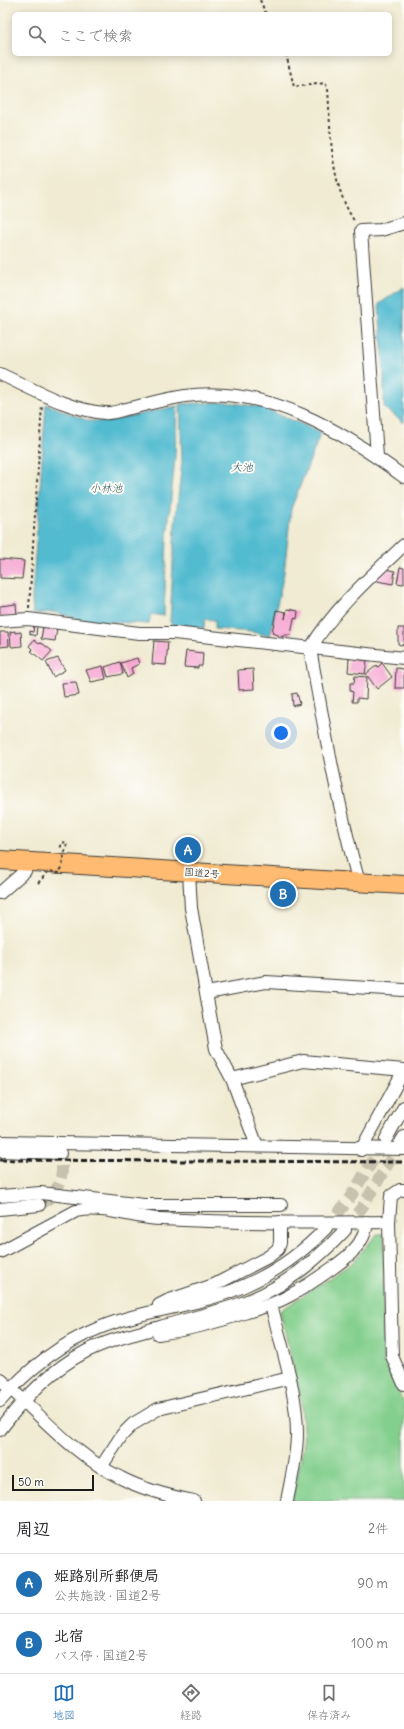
<!DOCTYPE html>
<html lang="ja">
<head>
<meta charset="utf-8">
<style>
  :root { --surface:#fff; --page:#f2f2f2; --text:#202124; --muted:#757577; --line:#e0e0e0; --accent:#1f6fb2 }
  body { margin:0; font-family:Delius,"Klee One",sans-serif; background:var(--page); color:var(--text) }
  .scale { position:absolute; left:12px; bottom:10px; width:82px; box-sizing:border-box; padding-left:4px; border:2px solid #1c1c1c; border-top:0; font-size:11px; line-height:14px; white-space:nowrap; color:#1c1c1c; -webkit-text-stroke:3px #fdfcf7; paint-order:stroke }
  .you { position:absolute; left:281px; top:733px; width:14px; height:14px; margin:-10px; border:3px solid #fff; border-radius:50%; background:#1a73e8; box-shadow:0 0 0 6px #1a73e833 }
  .badge { display:grid; place-items:center; width:26px; height:26px; border-radius:50%; background:var(--accent); color:#fff; font-size:13px; font-weight:700 }
  .pin { position:absolute; translate:-50% -50%; border:2px solid #fff; box-shadow:0 1px 4px #0006 }
  .list { margin:0; padding:0; list-style:none }
  h2 { display:flex; justify-content:space-between; align-items:center; height:52px; margin:0; padding:0 16px; font-size:17px }
  h2 small { font-size:13px; font-weight:400; color:var(--muted) }
  .list li { display:grid; grid-template-columns:26px 1fr auto; gap:12px; align-items:center; box-sizing:border-box; height:60px; padding:0 16px; border-top:1px solid var(--line) }
  .list b { display:block; font-size:15px; white-space:nowrap }
  .list p { margin:0; font-size:13px; white-space:nowrap; color:var(--muted) }
  .list em { font-size:13px; font-style:normal; color:var(--muted) }
  .icon { flex:none; width:22px; height:22px; fill:none; stroke:currentColor; stroke-width:2; stroke-linecap:round; stroke-linejoin:round }
  .map { position:relative; flex:none; width:404px; height:1501px; overflow:hidden }
  .search { position:absolute; background:var(--surface); box-shadow:0 2px 10px #0003; left:12px; right:12px; top:12px; height:44px; display:flex; align-items:center; gap:10px; box-sizing:border-box; padding:0 14px; border-radius:6px; color:var(--muted); font-size:15px }
  .sheet { height:172px; background:var(--surface) }
  nav { display:flex; justify-content:space-around; align-items:center; box-sizing:border-box; height:56px; border-top:1px solid var(--line); background:var(--surface); font-size:11px; color:var(--muted) }
  nav a { display:grid; justify-items:center; gap:2px }
  nav .on { color:var(--accent) }
  .map>svg:first-child { display:block }
  .green { fill:#83cf8d; stroke:#507654 }
  .water { fill:#52bbd0; stroke:#376c76 }
  .building { fill:#f6a8d3 }
  .lines { fill:none; stroke-linecap:round; stroke-linejoin:round }
  .minor-tunnel { stroke:#c6c2ae; stroke-width:12; stroke-dasharray:12 6; stroke-linecap:butt }
  .minor-casing { stroke:#3c3b37; stroke-width:14 }
  .highway-casing { stroke:#3c3b37; stroke-width:20 }
  .path { stroke:#3c3b37; stroke-width:2; stroke-dasharray:3 3; stroke-linecap:butt }
  .minor { stroke:#fff; stroke-width:12 }
  .highway { stroke:#ffbb71; stroke-width:18 }
  .rail { stroke:#1c1c1c; stroke-width:3; stroke-dasharray:6 3; stroke-linecap:butt }
  .path-bridge { stroke:#3c3b37; stroke-width:2; stroke-dasharray:3 3; stroke-linecap:butt }
  .labels { text-anchor:middle; dominant-baseline:central; stroke-width:4; stroke-linejoin:round; paint-order:stroke }
  .street-label { font-size:10px; fill:#1c1c1c; stroke:#fdfcf7 }
  .water-label { font-size:11px; font-style:italic; fill:#325c64; stroke:#fdfcf7 }
</style>
</head>
<body>
<div class="map">
<svg width="404" height="1501" viewBox="0 0 404 1501">
  <rect width="100%" height="100%" fill="#fdfcf7"/>
  <filter id="ink" filterUnits="userSpaceOnUse"><feTurbulence type="fractalNoise" baseFrequency=".025" numOctaves="2"/><feDisplacementMap in="SourceGraphic" scale="8" xChannelSelector="R" yChannelSelector="G"/><feConvolveMatrix kernelMatrix="1 2 1 2 8 2 1 2 1" color-interpolation-filters="sRGB"/></filter>
  <filter id="wash" filterUnits="userSpaceOnUse"><feTurbulence type="fractalNoise" baseFrequency=".012" numOctaves="4" result="noise"/><feDisplacementMap in="SourceGraphic" scale="16" xChannelSelector="R" yChannelSelector="G"/><feGaussianBlur stdDeviation="0.9" result="paint"/><feColorMatrix in="noise" values="0 0 0 0 0 0 0 0 0 0 0 0 0 0 0 0 0 1.4 0 .05"/><feComposite in="paint" operator="in"/></filter>
  <g filter="url(#wash)">
    <rect width="100%" height="100%" fill="#f0ebd2"/>
    <path class="green" d="M377 1234H384L383 1359 404 1404V1501H292L304 1443 301 1400 280 1311 352 1263Z"/>
    <g class="water">
      <path d="M404 287V423L384 407V373L379 304Z"/>
      <path d="M226 402 260 407 321 432 291 509 284 573 270 636 252 632 215 629V620L205 619 204 628 172 625 170 622 175 525 182 462 180 404Z"/>
      <path d="M46 404 89 421H110L177 406 175 458 167 538 164 616 151 614 149 624 81 620 54 612 33 614 32 598Z"/>
    </g>
    <g id="blocks">
      <g class="building">
        <path d="M0 559 24 561 22 579 0 578Z"/>
        <path d="M400 567 404 568V584L397 583Z"/>
        <path d="M384 569 395 571 393 584 377 581V578L379 575H381Z"/>
        <path d="M16 604 17 615 0 618V606Z"/>
        <path d="M287 609 298 611 297 619 294 618 291 635H284V637L272 633 276 610 286 612 285 619Z"/>
        <path d="M34 625 37 626 36 636 30 634V631L33 632Z"/>
        <path d="M43 627 57 629 55 641 41 639Z"/>
        <path d="M398 628H404V644L401 645 398 644Z"/>
        <path d="M15 631V633L21 632 22 646 12 647 11 646 10 632Z"/>
        <path d="M0 632H8L9 646 0 647Z"/>
        <path d="M34 640 39 644 40 643 43 644 52 651 43 661 31 651 33 650 29 646Z"/>
        <path d="M154 641 168 642 166 665 152 664Z"/>
        <path d="M186 651 203 653 202 666H198V668L184 667Z"/>
        <path d="M58 658 65 670 53 677 46 662Z"/>
        <path d="M137 658 139 664 131 668 133 674 127 678 121 663Z"/>
        <path d="M351 658 367 661 365 674 348 672 349 659Z"/>
        <path d="M120 662 123 674 108 677 105 667Z"/>
        <path d="M382 663 392 677 377 689 366 674 377 665 378 667Z"/>
        <path d="M103 666 106 679 91 682 86 670Z"/>
        <path d="M396 668 404 669V688H395Z"/>
        <path d="M253 669 254 689 239 690 238 670Z"/>
        <path d="M355 676 367 677 366 699 357 698V702H352L353 692 350 691V683H354Z"/>
        <path d="M76 682 79 695 64 697 62 683Z"/>
        <path d="M297 693 300 704 293 706 292 694Z"/>
      </g>
    </g>
  </g>
  <g filter="url(#ink)">
    <use href="#blocks" fill-opacity="0" stroke="#3c3b37" stroke-width="1"/>
    <g class="lines">
      <g class="minor-tunnel">
        <path d="M39 1205C59 1195 66 1174 60 1153"/>
        <path d="M326 1228 349 1199 385 1141"/>
        <path d="M346 1228 363 1206 401 1142"/>
      </g>
      <g class="minor-casing">
        <g id="minor">
          <path d="M0 374C33 389 68 410 105 413 111 414 119 411 126 409 145 405 165 399 185 396 267 385 341 430 404 477"/>
          <path d="M377 456 361 231 381 230 404 223"/>
          <path d="M0 621 28 619 139 633H174L404 658"/>
          <path d="M189 873 191 908 216 1049 232 1079 257 1146"/>
          <path d="M359 883C338 806 324 727 310 649 334 609 370 577 404 545"/>
          <path d="M0 893 25 871 28 863"/>
          <path d="M207 993 266 982 404 990"/>
          <path d="M232 1079 303 1061 404 1070"/>
          <path d="M386 1139 404 1107"/>
          <path d="M0 1142 404 1149"/>
          <path d="M401 1142 404 1137"/>
          <path d="M361 1150 404 1070"/>
          <path d="M0 1151 60 1153"/>
          <path d="M404 1190H400L391 1196 389 1222 392 1356 404 1384"/>
          <path d="M0 1196 41 1193 144 1205H281"/>
          <path d="M0 1209 39 1205"/>
          <path d="M0 1252 76 1211C104 1205 133 1218 161 1219 236 1223 313 1223 389 1222"/>
          <path d="M271 1304C281 1346 297 1391 297 1434 297 1457 291 1479 287 1501"/>
          <path d="M159 1305 167 1301 214 1285 268 1257 278 1249 280 1243V1222"/>
          <path d="M158 1334C188 1330 218 1322 247 1312 261 1308 274 1304 287 1297 302 1289 317 1279 331 1269 348 1257 365 1244 367 1222"/>
          <path d="M0 1379C39 1413 73 1455 121 1478 144 1490 168 1496 194 1501"/>
          <path d="M0 1401C28 1369 60 1344 99 1328 130 1315 164 1310 196 1302 246 1290 291 1265 326 1228"/>
          <path d="M0 1430C23 1399 51 1370 85 1352 108 1340 135 1334 160 1327 187 1319 215 1313 242 1303 282 1289 316 1261 345 1230"/>
          <path d="M101 1467 122 1435 133 1424 158 1409 290 1378"/>
        </g>
      </g>
      <g class="highway-casing">
        <path id="highway" d="M0 860 404 885"/>
      </g>
      <g class="path">
        <path d="M260 0 266 14"/>
        <path d="M286 54 294 87 325 83 328 89C331 133 329 183 355 222"/>
        <path d="M29 608 42 405"/>
      </g>
      <use href="#minor" class="minor"/>
      <use href="#highway" class="highway"/>
      <path class="rail" d="M0 1160 404 1162"/>
      <path class="path-bridge" d="M38 883 49 871 60 873 67 843 62 842 60 850"/>
    </g>
  </g>
  <g class="labels">
    <g class="street-label">
      <text transform="translate(202 873) rotate(4)">国道2号</text>
    </g>
    <g class="water-label">
      <text x="242" y="467">大池</text>
      <text x="106" y="488">小林池</text>
    </g>
  </g>
</svg>
<div class="scale">50 m</div>
<div class="you"></div>
<div class="pin badge" style="left:188px;top:850px">A</div>
<div class="pin badge" style="left:283px;top:894px">B</div>
<div class="search"><svg class="icon" aria-label="search" viewBox="0 0 24 24"><circle cx="10" cy="10" r="6"/><path d="M15 15l6 6"/></svg>ここで検索</div>
</div>
<section class="sheet">
<h2>周辺<small>2件</small></h2>
<ul class="list">
<li><span class="badge">A</span><div><b>姫路別所郵便局</b><p>公共施設 · 国道2号</p></div><em>90 m</em></li>
<li><span class="badge">B</span><div><b>北宿</b><p>バス停 · 国道2号</p></div><em>100 m</em></li>
</ul>
</section>
<nav>
<a class="on"><svg class="icon" aria-label="map" viewBox="0 0 24 24"><path d="M3 6l6-2 6 2 6-2v14l-6 2-6-2-6 2zM9 4v14M15 6v14"/></svg>地図</a>
<a><svg class="icon" aria-label="directions" viewBox="0 0 24 24"><path d="M12 3l9 9-9 9-9-9zM9 14v-3h6M13 9l2 2-2 2"/></svg>経路</a>
<a><svg class="icon" aria-label="saved" viewBox="0 0 24 24"><path d="M7 4h10v16l-5-4-5 4z"/></svg>保存済み</a>
</nav>
</body>
</html>
